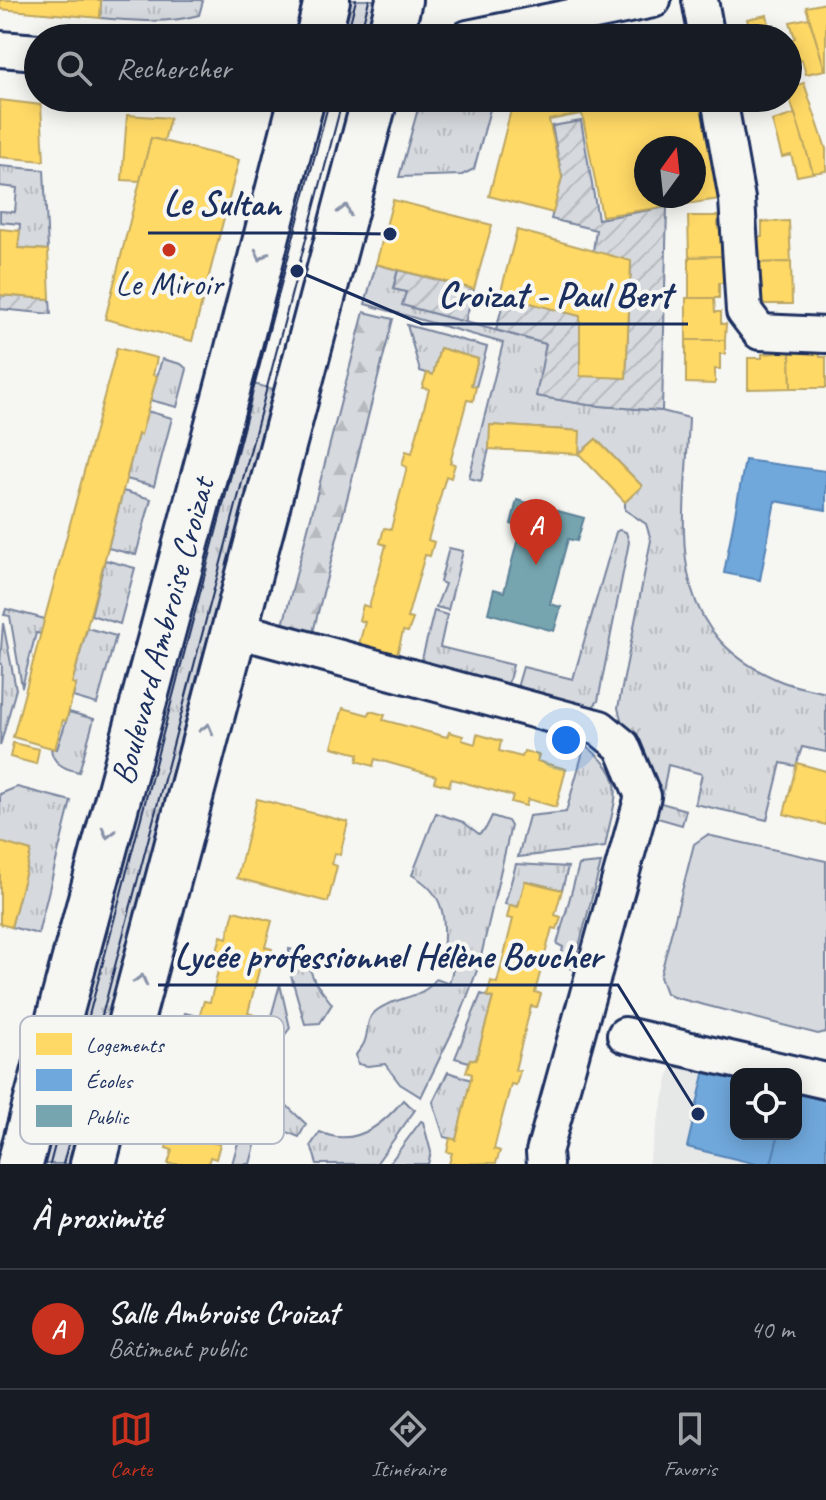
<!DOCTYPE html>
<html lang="fr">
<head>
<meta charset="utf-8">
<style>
  :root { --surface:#171b24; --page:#242831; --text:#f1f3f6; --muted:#9ea1a6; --line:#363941; --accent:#c8321e }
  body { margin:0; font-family:Caveat,sans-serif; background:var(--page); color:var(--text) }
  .controls { position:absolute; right:24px; bottom:24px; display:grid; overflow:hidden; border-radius:16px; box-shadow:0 4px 20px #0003 }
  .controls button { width:72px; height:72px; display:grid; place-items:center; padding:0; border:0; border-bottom:2px solid var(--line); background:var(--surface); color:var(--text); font:40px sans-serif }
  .compass { position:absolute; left:634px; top:136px; width:72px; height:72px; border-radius:50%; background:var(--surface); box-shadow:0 4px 20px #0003; rotate:15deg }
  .you { position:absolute; left:566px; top:740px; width:28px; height:28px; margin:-20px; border:6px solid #fff; border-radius:50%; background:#1a73e8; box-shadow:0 0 0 12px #1a73e833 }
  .badge { display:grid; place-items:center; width:52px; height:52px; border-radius:50%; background:var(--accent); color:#fff; font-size:26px; font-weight:700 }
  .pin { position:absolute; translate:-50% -66px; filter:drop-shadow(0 2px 4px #0008) }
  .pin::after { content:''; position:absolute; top:42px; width:28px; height:24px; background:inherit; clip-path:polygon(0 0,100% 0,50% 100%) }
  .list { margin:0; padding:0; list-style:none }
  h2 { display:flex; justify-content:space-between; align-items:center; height:104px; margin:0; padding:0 32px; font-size:34px }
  h2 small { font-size:26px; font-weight:400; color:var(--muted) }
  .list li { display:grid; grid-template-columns:52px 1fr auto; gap:24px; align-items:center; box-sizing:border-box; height:120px; padding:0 32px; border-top:2px solid var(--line) }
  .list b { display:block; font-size:30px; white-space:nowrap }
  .list p { margin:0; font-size:26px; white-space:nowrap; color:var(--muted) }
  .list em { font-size:26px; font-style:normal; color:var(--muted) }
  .icon { flex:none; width:44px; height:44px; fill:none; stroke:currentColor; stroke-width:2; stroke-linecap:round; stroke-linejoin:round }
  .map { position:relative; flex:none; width:826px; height:1164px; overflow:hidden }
  .search { position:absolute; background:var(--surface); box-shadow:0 4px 20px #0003; left:24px; right:24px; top:24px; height:88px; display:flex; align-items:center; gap:20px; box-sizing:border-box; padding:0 28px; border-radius:44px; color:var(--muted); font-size:30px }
  .sheet { height:224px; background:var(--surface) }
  nav { display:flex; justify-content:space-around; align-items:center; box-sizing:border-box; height:112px; border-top:2px solid var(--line); background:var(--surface); font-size:22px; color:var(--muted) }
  nav a { display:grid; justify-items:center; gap:4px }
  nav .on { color:var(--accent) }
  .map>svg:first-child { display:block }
  .built { fill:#e6e7e7 }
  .grass { fill:url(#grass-tufts); stroke:#78849e; stroke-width:2 }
  .forest { fill:url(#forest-firs); stroke:#78849e; stroke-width:2 }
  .park { fill:#d6d9dd; stroke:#78849e; stroke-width:2 }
  .garden { fill:url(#garden-furrows); stroke:#78849e; stroke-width:2 }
  .homes { fill:#ffd966; stroke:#bba664; stroke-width:2; fill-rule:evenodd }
  .schools { fill:#6fa8dc; stroke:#5684b6; stroke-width:2 }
  .public { fill:#76a5af; stroke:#5b8297; stroke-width:2 }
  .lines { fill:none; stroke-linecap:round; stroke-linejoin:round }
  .minor-casing { stroke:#1b2f5e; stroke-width:40 }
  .major-casing { stroke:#1b2f5e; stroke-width:50 }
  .minor { stroke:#f6f6f2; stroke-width:34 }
  .major { stroke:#f6f6f2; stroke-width:44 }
  .tram { stroke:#1b2f5e; stroke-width:2 }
  .oneway { stroke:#8892a8 }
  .poi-dot { fill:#c8321e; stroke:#f6f6f2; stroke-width:3 }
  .labels { text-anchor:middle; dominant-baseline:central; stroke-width:8; stroke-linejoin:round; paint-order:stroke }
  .poi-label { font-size:34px; fill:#1b2f5e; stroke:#f6f6f2 }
  .street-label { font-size:34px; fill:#1b2f5e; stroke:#f6f6f2 }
  .key { fill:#f6f6f2; stroke:#b4bac6; stroke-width:2 }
  .key-label { font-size:22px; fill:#1b2f5e }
  .leader { fill:none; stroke:#1b2f5e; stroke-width:3 }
  .callout-dot { fill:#1b2f5e; stroke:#f6f6f2; stroke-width:3 }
  .callout-label { font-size:36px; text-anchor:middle; font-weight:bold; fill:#1b2f5e; stroke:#f6f6f2; stroke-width:8; stroke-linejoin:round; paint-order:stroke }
</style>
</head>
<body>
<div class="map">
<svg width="826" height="1164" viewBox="0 0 826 1164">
  <defs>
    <pattern id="grass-tufts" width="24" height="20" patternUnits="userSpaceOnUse" patternTransform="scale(2)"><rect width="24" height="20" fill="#d6d9dd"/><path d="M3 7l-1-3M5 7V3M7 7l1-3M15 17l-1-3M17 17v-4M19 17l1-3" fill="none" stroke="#b7bbc0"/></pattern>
    <pattern id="forest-firs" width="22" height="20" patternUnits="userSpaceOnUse" patternTransform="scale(2)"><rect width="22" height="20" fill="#d6d9dd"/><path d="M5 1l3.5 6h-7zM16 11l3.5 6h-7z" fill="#b7bbc0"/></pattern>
    <pattern id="garden-furrows" width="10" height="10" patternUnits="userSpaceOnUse" patternTransform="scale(2)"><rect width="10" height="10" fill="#d6d9dd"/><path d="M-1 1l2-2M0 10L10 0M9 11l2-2" fill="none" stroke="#b7bbc0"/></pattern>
  </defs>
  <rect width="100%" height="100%" fill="#f6f6f2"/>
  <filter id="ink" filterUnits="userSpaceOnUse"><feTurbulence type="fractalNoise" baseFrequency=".0125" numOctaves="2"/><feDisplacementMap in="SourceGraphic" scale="16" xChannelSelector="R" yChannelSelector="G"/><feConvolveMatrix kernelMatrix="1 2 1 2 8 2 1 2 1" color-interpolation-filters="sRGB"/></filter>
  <g filter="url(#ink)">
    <path class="built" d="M673 1058 736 1074V1134H796V1087L826 1095V1164H648Z"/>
    <g class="grass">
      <path d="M101 0H200L203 1 199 15C165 24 135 21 100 18Z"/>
      <path d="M350 0H375L367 30 341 35Z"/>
      <path d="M421 98H493L474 169 462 175 399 177Z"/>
      <path d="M0 166 44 170 48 250 18 248 20 224 0 222V211L15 212 17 188 0 186Z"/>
      <path d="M376 264 398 270 393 288 406 292 403 305 546 344 537 396 588 405 662 411 689 418C685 525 659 629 778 680 793 687 811 689 826 693V752L802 747 796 766 781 763 767 820 695 804 702 774 668 765 661 803 686 810 682 825 647 815 618 708 651 540 646 524 625 510V502L642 486 596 439 579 454V431L491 425 489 449 481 481 469 478 503 343 365 304Z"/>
      <path d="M407 325 487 347 476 387 471 385 478 359 440 348 433 375 420 371Z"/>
      <path d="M162 359 181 364 187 369 177 407 150 400Z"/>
      <path d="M249 383 273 389 71 1164H43Z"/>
      <path d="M147 411 172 418 154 486 126 479 138 434Z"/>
      <path d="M123 491 151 499 136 555 108 548Z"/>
      <path d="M619 530 626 532 629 542 598 701 592 708 516 691 523 667 573 679 616 532Z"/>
      <path d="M449 548 463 551 448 610 436 607 445 584 440 582Z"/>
      <path d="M105 560 135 568 120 624 91 615Z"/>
      <path d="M6 609 45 619 41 634 36 633 22 687 10 616 4 615Z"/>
      <path d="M434 611 447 615 440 647 513 665 507 688 420 667Z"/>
      <path d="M3 623 16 689 0 746 2 664 0 663Z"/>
      <path d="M87 628 116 636 97 704 73 697 76 685 72 683Z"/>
      <path d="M69 712 94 719 79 772C65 769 52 764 51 748L57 749Z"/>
      <path d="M585 745C631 780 614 796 605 847L518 857 529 816 566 812Z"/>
      <path d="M17 787 71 801 38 934 11 927 31 851 0 843V794Z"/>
      <path d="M436 813 463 822 479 834 486 828 492 816 508 821 511 826 479 965 460 1016 421 1097 400 1084 385 1064 368 1066 358 1064 356 1055C358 1051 361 1049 363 1045 370 1034 364 1020 376 1011 395 996 422 1000 436 979L449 984 455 962 443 957C445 921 448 895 412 875Z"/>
      <path d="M601 863 573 969 554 963 556 957 561 958 563 947 557 944 579 865Z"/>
      <path d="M516 864 568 867 562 890 526 881 518 907 505 904Z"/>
      <path d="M289 949 303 952 315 982 332 1004 320 1023 305 1024 290 972Z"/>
      <path d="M280 984 290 1028 280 1041 276 1062 259 1060Z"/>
      <path d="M481 994 493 998 476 1060 470 1059 469 1062 455 1058Z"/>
      <path d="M185 1013 205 1018 194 1065 179 1061 173 1075 164 1073 166 1067H170L173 1056 169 1053 176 1027 180 1028Z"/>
      <path d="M448 1072 471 1080 456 1140 444 1137 433 1102Z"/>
      <path d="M257 1075 276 1078C274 1098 293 1111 306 1124L299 1137 270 1125 257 1138 250 1164H232Z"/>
      <path d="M403 1100 415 1110 376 1164H317L311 1145 320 1132C354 1148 382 1126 403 1100Z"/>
      <path d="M421 1121 423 1122 431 1152 428 1164H389Z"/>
    </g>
    <path class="forest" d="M364 312 393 319 312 636 282 629Z"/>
    <path class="park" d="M707 835 826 861V1032L818 1034 673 997 666 993 660 977 694 844Z"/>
    <g class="garden">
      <path d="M581 121 598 219 667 207 662 411 588 405 536 396 546 344 496 330 505 296 580 316V375L626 378 631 262 593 251 596 230 551 219 562 177 552 126Z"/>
      <path d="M398 270 474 289 465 322 402 305 406 292 393 289Z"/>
      <path d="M0 295 50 299 51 314 0 309Z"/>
    </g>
    <g class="homes">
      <path d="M0 0H101L100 18 0 9Z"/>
      <path d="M826 3V70H825L806 7Z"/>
      <path d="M767 15 772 38H752L747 19Z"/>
      <path d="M809 18 825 70 806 74 802 60 792 63 788 41 795 38 790 22Z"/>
      <path d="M804 83 826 149V171L813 173 788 93V88Z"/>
      <path d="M514 98H578L581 114 549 120 562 177 553 213 489 196Z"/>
      <path d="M579 98H715L734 197 602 216ZM646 148H694V196H646Z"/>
      <path d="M0 100 41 105 44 161 0 157Z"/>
      <path d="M795 114 813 173 797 176 791 155 782 157 772 121Z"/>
      <path d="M127 115 170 118 164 141 151 138 140 181 122 180Z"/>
      <path d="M151 138 239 160 192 341 105 319Z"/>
      <path d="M393 200 492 225 474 289 376 264Z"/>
      <path d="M688 216H718V229L723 230 727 256 689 257Z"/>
      <path d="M789 221 791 262 754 263 757 237H762V222Z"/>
      <path d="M0 229 20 231 18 248 48 250 50 299 0 295Z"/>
      <path d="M517 230 631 261 626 378 580 376V316L500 295Z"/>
      <path d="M727 256V271H724L723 283H719V298H689V257Z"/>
      <path d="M791 262 792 304H762V288H757L754 263Z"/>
      <path d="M686 298H714L715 312H721V324H726L725 340H686Z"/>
      <path d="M686 340H725V354H720V369H715V384L686 383Z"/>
      <path d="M117 348 157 358 153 375 157 376 141 435 138 434 72 683 76 684 66 721 63 720 55 749 13 737Z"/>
      <path d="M440 348 478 359 471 385 476 387 473 401 467 400 450 463 455 464 451 478 446 476 428 540 434 542 430 556 425 555 407 618 413 619 408 632 403 631 396 659 358 648 365 622 359 620 363 605 369 607 386 545 380 543 384 528 391 529 407 467 402 465 406 451 412 453 429 389 422 388 427 373 433 375Z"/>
      <path d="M790 348 791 388 748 389V358H762V354L776 353V349Z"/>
      <path d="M790 348H805L806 352H819L820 357H826V388H791Z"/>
      <path d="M490 425 580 431 579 454 489 449Z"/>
      <path d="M596 439 642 486 625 502 579 454Z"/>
      <path d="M343 708 369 715 370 711 385 715 383 720 447 737 449 732 463 736 462 740 475 744 477 734 501 741 499 751 522 757 524 751 539 755 537 761 566 769 556 807 528 799 526 806 511 802 513 796 451 779 449 786 434 782 436 776 375 759 373 766 357 761 359 754 332 747Z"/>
      <path d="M13 743 39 749 36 764 10 757Z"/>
      <path d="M797 763 826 771V825L784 814Z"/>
      <path d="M257 799 348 822 340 855 335 853 332 864 337 866 328 902 237 878Z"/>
      <path d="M0 842 31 851 11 927 0 924Z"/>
      <path d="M525 881 562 890 555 915 561 917 557 929 552 928 535 992 541 994 537 1007 531 1006 515 1070 520 1071 516 1085 511 1084 500 1125 494 1149 500 1151 496 1163 449 1164 452 1153 447 1152 450 1138 456 1140 472 1074 466 1072 470 1059 476 1060 493 998 487 996 491 981 497 983 513 919 507 918 510 905 518 907Z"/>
      <path d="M234 911 272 921 265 947 272 949 267 963 261 962 248 1013 254 1015 250 1029 244 1028 230 1077 237 1079 233 1093 227 1092 213 1143 220 1144 216 1159 210 1157 208 1164H168L172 1150 166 1148 170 1131 176 1133 191 1079 184 1078 187 1063 194 1065 205 1018 199 1017 204 1001 210 1002 223 952 217 950 221 936 227 938Z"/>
    </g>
    <g class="schools">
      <path d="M745 460 826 471V510L775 501 760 580 724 573Z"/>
      <path d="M705 1070 736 1078V1134H779L771 1164H756L687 1147Z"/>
      <path d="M796 1093 826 1101V1164H771L779 1134H796Z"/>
    </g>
    <path class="public" d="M517 500 584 518 577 541 568 539 550 604 561 607 554 631 488 613 494 589 504 592 521 527 511 524Z"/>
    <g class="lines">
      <g class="minor-casing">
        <g id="minor">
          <path d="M700 0 707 38"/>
          <path d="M468 38 653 0"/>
          <path d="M0 49 38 52"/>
          <path d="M719 98 737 199 744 311 760 332 826 335"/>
          <path d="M233 629 600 728 622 746 643 796 544 1152 545 1164"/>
          <path d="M625 1035 826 1081"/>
        </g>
      </g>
      <g class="major-casing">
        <g id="major">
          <path d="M318 38 327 0"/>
          <path d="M390 38 399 0"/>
          <path d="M20 1164 233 368 302 98"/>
          <path d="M93 1164 375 98"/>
        </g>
      </g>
      <use href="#minor" class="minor"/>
      <use href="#major" class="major"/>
      <g class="tram">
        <path d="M346 38 356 0"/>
        <path d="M359 38 369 0"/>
        <path d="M50 1164 330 98"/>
        <path d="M63 1164 343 98"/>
      </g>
    </g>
    <defs><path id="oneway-chevron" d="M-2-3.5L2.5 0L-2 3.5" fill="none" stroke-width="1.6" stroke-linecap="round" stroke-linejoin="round" transform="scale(2)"/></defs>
    <g class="oneway">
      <use href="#oneway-chevron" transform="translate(345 210) rotate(-75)"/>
      <use href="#oneway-chevron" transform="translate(261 255) rotate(104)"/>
      <use href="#oneway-chevron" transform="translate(207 729) rotate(-75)"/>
      <use href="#oneway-chevron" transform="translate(108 833) rotate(105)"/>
      <use href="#oneway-chevron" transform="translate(141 980) rotate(-75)"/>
    </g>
  </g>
  <circle class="poi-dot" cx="169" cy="250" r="8"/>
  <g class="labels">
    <g class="poi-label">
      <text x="169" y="283">Le Miroir</text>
    </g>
    <g class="street-label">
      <text transform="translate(162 631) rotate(-75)">Boulevard Ambroise Croizat</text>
    </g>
  </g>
  <rect x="20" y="1016" width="264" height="128" rx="12" class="key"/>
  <rect x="36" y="1033" width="36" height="22" fill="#ffd966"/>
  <rect x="36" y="1069" width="36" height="22" fill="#6fa8dc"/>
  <rect x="36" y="1105" width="36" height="22" fill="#76a5af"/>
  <g class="key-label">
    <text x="86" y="1052">Logements</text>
    <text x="86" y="1088">Écoles</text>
    <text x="86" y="1124">Public</text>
  </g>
  <path class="leader" d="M390 234L296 233H148M297 271L422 324H688M698 1114L618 985H158"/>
  <g class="callout-dot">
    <circle cx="390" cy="234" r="8"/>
    <circle cx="297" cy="271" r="8"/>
    <circle cx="698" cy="1114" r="8"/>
  </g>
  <g class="callout-label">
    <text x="222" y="215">Le Sultan</text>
    <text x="555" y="307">Croizat - Paul Bert</text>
    <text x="388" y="968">Lycée professionnel Hélène Boucher</text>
  </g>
</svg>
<div class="controls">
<button><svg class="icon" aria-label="locate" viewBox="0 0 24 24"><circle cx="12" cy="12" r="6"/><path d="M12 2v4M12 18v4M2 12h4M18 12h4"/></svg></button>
</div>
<svg class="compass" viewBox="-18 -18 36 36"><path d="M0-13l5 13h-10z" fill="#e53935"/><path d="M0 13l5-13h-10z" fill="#9ea1a6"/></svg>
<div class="you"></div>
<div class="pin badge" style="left:536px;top:565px">A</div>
<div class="search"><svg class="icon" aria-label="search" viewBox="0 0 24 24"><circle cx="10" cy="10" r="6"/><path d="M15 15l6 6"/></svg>Rechercher</div>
</div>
<section class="sheet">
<h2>À proximité<small></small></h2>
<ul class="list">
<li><span class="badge">A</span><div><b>Salle Ambroise Croizat</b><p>Bâtiment public</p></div><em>40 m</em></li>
</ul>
</section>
<nav>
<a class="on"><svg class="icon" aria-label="map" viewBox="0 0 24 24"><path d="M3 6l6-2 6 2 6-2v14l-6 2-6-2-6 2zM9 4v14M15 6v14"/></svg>Carte</a>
<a><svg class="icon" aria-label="directions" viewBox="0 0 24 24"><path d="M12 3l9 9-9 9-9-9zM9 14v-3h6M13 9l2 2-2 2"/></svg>Itinéraire</a>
<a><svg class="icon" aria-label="saved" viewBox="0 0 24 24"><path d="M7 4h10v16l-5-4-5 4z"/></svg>Favoris</a>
</nav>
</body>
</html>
